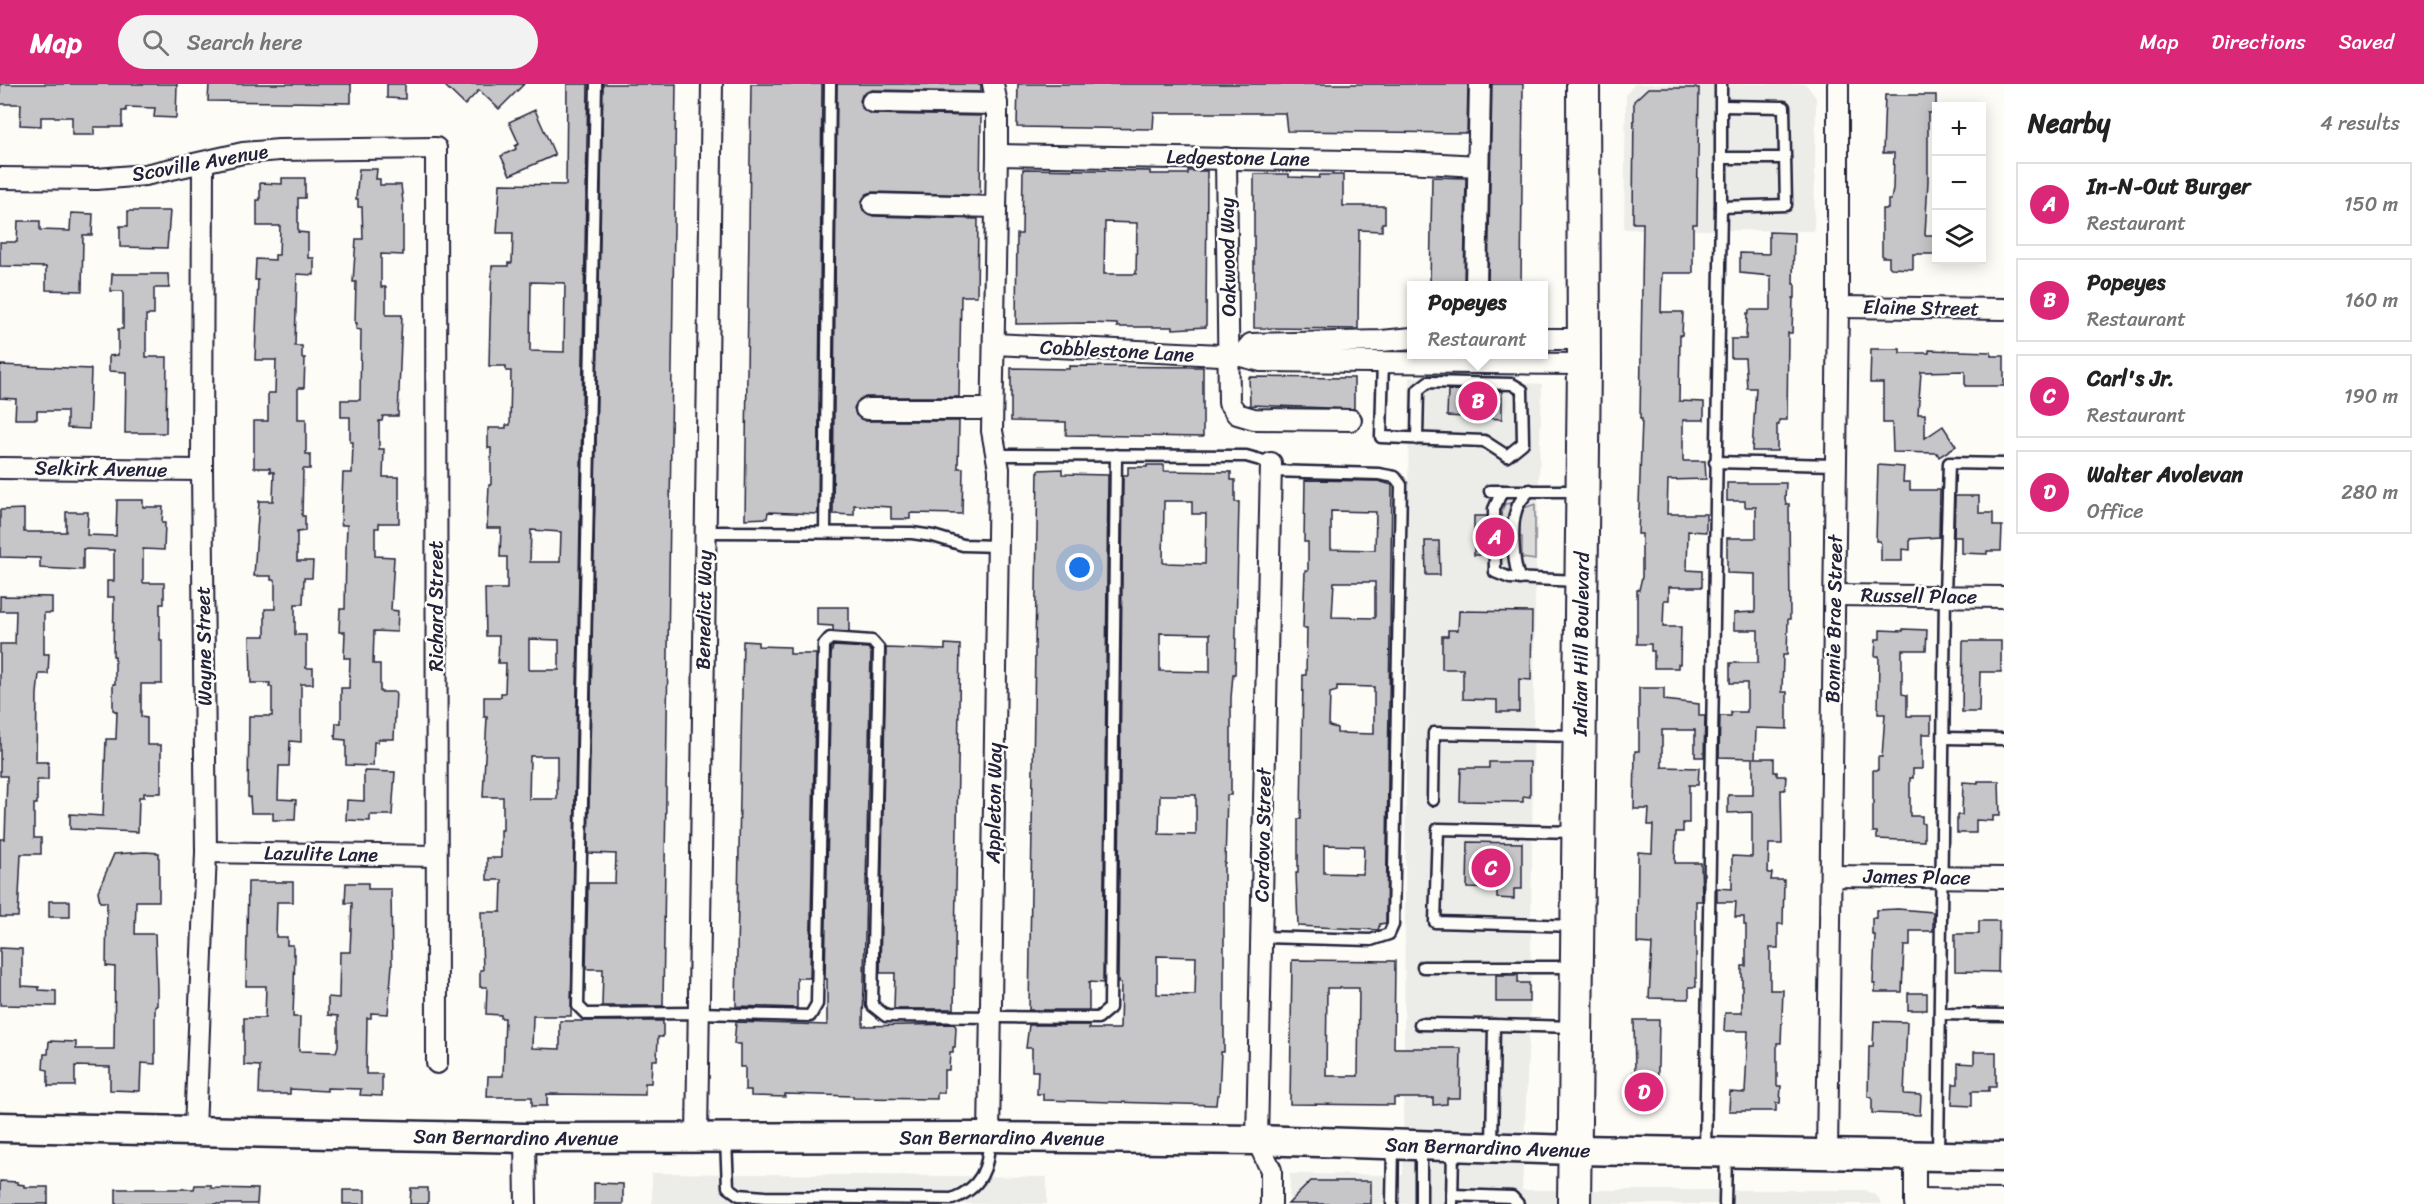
<!DOCTYPE html>
<html lang="en">
<head>
<meta charset="utf-8">
<style>
  :root { --surface:#fff; --page:#f2f2f2; --text:#222; --muted:#767676; --line:#e0e0e0; --accent:#db2777 }
  body { margin:0; font-family:Sriracha,sans-serif; background:var(--page); color:var(--text) }
  .controls { position:absolute; right:18px; top:18px; display:grid; overflow:hidden; border-radius:0px; box-shadow:0 3px 15px #0003 }
  .controls button { width:54px; height:54px; display:grid; place-items:center; padding:0; border:0; border-bottom:2px solid var(--line); background:var(--surface); color:var(--text); font:30px sans-serif }
  .you { position:absolute; left:1080px; top:484px; width:21px; height:21px; margin:-15px; border:4px solid #fff; border-radius:50%; background:#1a73e8; box-shadow:0 0 0 9px #1a73e833 }
  .badge { display:grid; place-items:center; width:39px; height:39px; border-radius:50%; background:var(--accent); color:#fff; font-size:20px; font-weight:700 }
  .pin { position:absolute; translate:-50% -50%; border:3px solid #fff; box-shadow:0 2px 6px #0006 }
  .popup { position:absolute; left:1407px; top:197px; width:141px; height:78px; box-sizing:border-box; display:grid; place-content:center; border-radius:0px; background:var(--surface); filter:drop-shadow(0 2px 4px #0005); font-size:20px; white-space:nowrap; color:var(--muted) }
  .popup b { font-size:22px; color:var(--text) }
  .popup::after { content:''; position:absolute; left:50%; top:100%; margin-left:-12px; border:12px solid transparent; border-top-color:var(--surface) }
  .list { margin:0; padding:0; list-style:none }
  h2 { display:flex; justify-content:space-between; align-items:center; height:78px; margin:0; padding:0 24px; font-size:26px }
  h2 small { font-size:20px; font-weight:400; color:var(--muted) }
  .list li { display:grid; grid-template-columns:39px 1fr auto; gap:18px; align-items:center; box-sizing:border-box; height:84px; margin:0 12px 12px; padding:0 12px; border:2px solid var(--line); border-radius:0px }
  .list b { display:block; font-size:22px; white-space:nowrap }
  .list p { margin:0; font-size:20px; white-space:nowrap; color:var(--muted) }
  .list em { font-size:20px; font-style:normal; color:var(--muted) }
  .icon { flex:none; width:33px; height:33px; fill:none; stroke:currentColor; stroke-width:2; stroke-linecap:round; stroke-linejoin:round }
  .map { position:relative; flex:none; width:2004px; height:1120px; overflow:hidden }
  header { display:flex; align-items:center; gap:36px; box-sizing:border-box; height:84px; padding:0 30px; background:var(--accent); color:#fff }
  header strong { font-size:28px }
  nav { display:flex; gap:33px; margin-inline-start:auto; font-size:21px }
  .search { width:420px; height:54px; background:var(--page); display:flex; align-items:center; gap:15px; box-sizing:border-box; padding:0 21px; border-radius:33px; color:var(--muted); font-size:22px }
  main { display:flex }
  aside { flex:1; background:var(--surface) }
  .map>svg:first-child { display:block }
  .built { fill:#ecece9 }
  .green { fill:#dddcdb; stroke:#807f8b; stroke-width:1.5 }
  .building { fill:#c6c6c8; stroke:#22223b; stroke-width:1.5; fill-rule:evenodd }
  .lines { fill:none; stroke-linecap:round; stroke-linejoin:round }
  .lane-casing { stroke:#22223b; stroke-width:15 }
  .street-casing { stroke:#22223b; stroke-width:24 }
  .secondary-casing { stroke:#22223b; stroke-width:33 }
  .primary-casing { stroke:#22223b; stroke-width:36 }
  .lane { stroke:#fdfcf7; stroke-width:10 }
  .street { stroke:#fdfcf7; stroke-width:20 }
  .secondary { stroke:#fdfcf7; stroke-width:28 }
  .primary { stroke:#fdfcf7; stroke-width:32 }
  .labels { text-anchor:middle; dominant-baseline:central; stroke-width:5; stroke-linejoin:round; paint-order:stroke }
  .street-label { font-size:20px; fill:#22223b; stroke:#fdfcf7 }
</style>
</head>
<body>
<header>
<strong>Map</strong>
<div class="search"><svg class="icon" aria-label="search" viewBox="0 0 24 24"><circle cx="10" cy="10" r="6"/><path d="M15 15l6 6"/></svg>Search here</div>
<nav><a>Map</a><a>Directions</a><a>Saved</a></nav>
</header>
<main>
<div class="map">
<svg width="2004" height="1120" viewBox="0 0 2004 1120">
  <rect width="100%" height="100%" fill="#fdfcf7"/>
  <filter id="ink" filterUnits="userSpaceOnUse"><feTurbulence type="fractalNoise" baseFrequency=".0167" numOctaves="2"/><feDisplacementMap in="SourceGraphic" scale="12" xChannelSelector="R" yChannelSelector="G"/><feConvolveMatrix kernelMatrix="1 2 1 2 8 2 1 2 1" color-interpolation-filters="sRGB"/></filter>
  <g filter="url(#ink)">
    <g class="built">
      <path d="M1635 0H1806L1816 14 1814 147 1624 145 1626 10Z"/>
      <path d="M1409 293 1542 300 1535 515 1530 930 1522 1106H1865L1877 1112 1882 1120H1289L1290 1090 1403 1091Z"/>
      <path d="M652 1089 1047 1093V1120H652Z"/>
    </g>
    <g class="green">
      <path d="M1511 419 1512 453 1498 452V435L1505 420Z"/>
      <path d="M1535 420V476L1522 474V453H1518L1520 431 1524 424Z"/>
    </g>
    <g class="building">
      <path d="M0 0H177L176 34 154 33 155 24 126 23V27H122V43H94V51H72V33H41V42L20 41 21 20H0Z"/>
      <path d="M209 0H351V19L208 17Z"/>
      <path d="M387 0H405V15L387 14Z"/>
      <path d="M443 0H524L499 25 479 6 465 21Z"/>
      <path d="M567 0H588L571 932H533L532 964 560 965V937H663V953H658L657 976H652L651 999H645V1011L547 1010V1022H532V1013H487L488 992H503L505 934H501V931L486 930 487 903H480V886H483L481 828H501L502 796H487V774H501V746H503V713H483L487 633H484V613H501V609H505L506 579H498L499 552H486L485 505H507V473H500L501 444H487L489 401H491V364H488V344H506V341H510L511 287H506V282H489L490 239 492 182H508V179H512L513 149H497L500 100 566 101ZM531 198 565 199 564 268 530 267ZM531 446 561 448 560 478H530ZM529 555 559 556V586H529ZM530 672H557V715H529Z"/>
      <path d="M603 0H676L663 922H602L603 885H586L588 799H615L616 770 588 769Z"/>
      <path d="M751 0H822L818 430 768 428 767 434 745 435Z"/>
      <path d="M837 0H981V8L872 6 862 11 860 17 862 24 872 30 981 32 980 111 873 108 867 110 861 119 863 126 873 132 978 135 977 212H961L959 313H866L860 315 854 324 856 331 866 337H959L958 384H963L962 430 910 429V435H891V423L854 421V431L833 430Z"/>
      <path d="M1018 0H1468L1467 49 1287 47 1285 29H1154L1153 45 1017 43Z"/>
      <path d="M1492 0H1523L1521 201H1488Z"/>
      <path d="M1648 4H1699L1697 140H1693V189H1662L1661 228H1683L1682 251H1680L1679 317 1704 318V336H1683V377H1705L1706 395 1668 396 1667 430H1706V448L1688 447 1687 486 1702 487V503H1669V516H1664L1663 543H1681L1680 580H1678V584H1654V567H1651V560H1637V506H1639L1642 493V450H1638L1642 335H1640L1643 139H1633L1634 17Z"/>
      <path d="M1885 11H1936V29H1928V97L1925 151H1936V170H1913V185L1891 184 1889 182V173H1882V125H1888V116H1891L1893 105 1894 69H1883Z"/>
      <path d="M535 26 555 71 510 91 501 72 516 65 515 62 519 60 509 38Z"/>
      <path d="M359 85H377L376 95H380V101H401L403 118V171L381 170V203H386V231H402L398 332H383L382 337H379V365H384L383 393H399V439H379V444H375V472L394 473 391 526 398 527 397 548 374 547 373 580H380V608H396L395 630 394 655H378V658H374L373 682 346 681V656L335 655 336 639H341V604H349L350 574H344L345 548H339L340 525H345L346 466 347 441H341L343 389H352L353 358H350V333H341V316H360L361 246 356 245 357 239H355L356 198H353L356 155H363L362 123H358V115H356Z"/>
      <path d="M1023 85 1150 87V90H1188V87H1207L1206 243 1173 245V243H1117V240L1090 239 1016 240 1017 150H1022ZM1105 138 1137 139 1136 190H1104Z"/>
      <path d="M1254 90H1289V93L1319 94 1320 91H1343V122H1385V139H1382V147L1359 146 1358 245 1254 244Z"/>
      <path d="M1432 93 1466 94 1464 201H1430Z"/>
      <path d="M282 94H305V114H298V148L308 149V174H314V191L297 190 295 262H302V274H305L304 304H298V335H306V370H310V385H303L302 432H305V447L297 448V477H313L312 494H304L303 520H295V551H306V584H313V600H301V658L290 657 289 682H279L278 715 296 716 295 736H273V729H251L250 713H248L249 632H272V603H269L270 599H251L250 552H265V525H275V496H271V492H254L259 417H273L274 388H270V384H254V337H268V309H275L276 276H255L258 196H255L256 175 275 176V171H279L280 142H257V116H260V99L282 100Z"/>
      <path d="M128 127H170L167 164 120 163V142H128Z"/>
      <path d="M71 129 93 130 92 151H83L82 207 46 206V183L0 182V158H17L18 137H40V146L70 147Z"/>
      <path d="M1769 148 1794 149 1793 200H1795V214H1793L1792 249H1788L1787 336H1779V341H1777V367H1752L1756 304H1747L1745 274H1731V255H1746L1747 229H1749V226H1771V192L1740 189V169L1769 170Z"/>
      <path d="M112 190H168L169 204H154V231H146V273H167L166 349H125L126 288 109 287V272L118 271V245H123V207H111Z"/>
      <path d="M1871 265H1900V269H1929V266L1991 268V272H2004V302H1965V287L1921 288 1918 330H1925V354L1943 342 1956 362 1939 373 1937 369 1893 368 1892 339H1883V299H1870Z"/>
      <path d="M0 281 91 285 89 345 67 344V327H37V335H15L16 315 0 314Z"/>
      <path d="M1069 282 1203 283V353L1066 351V338L1011 337V284L1069 285Z"/>
      <path d="M1249 293 1354 294V325L1250 321Z"/>
      <path d="M1448 306 1502 307V335L1447 332Z"/>
      <path d="M1147 381H1164V387L1231 388V396H1235V418H1239L1235 590H1233L1231 614V711H1227L1225 779H1224V968H1221L1219 1011H1217L1216 1021 1043 1016V1010H1037L1038 987H1032V964H1026L1029 941H1089V945H1120L1121 899H1118L1123 391H1128V383H1147ZM1164 417H1192V430H1206L1205 480 1163 479ZM1160 549 1210 550V588L1160 587ZM1160 711H1196V751L1159 750ZM1157 872 1196 873 1195 911 1157 910Z"/>
      <path d="M1878 381 1904 383 1903 398H1910V406H1940L1939 453 1910 455V466L1902 465V477H1881V460L1880 457H1876Z"/>
      <path d="M1062 385V390L1108 391 1103 899 1089 898V926H1029L1038 386Z"/>
      <path d="M1305 396 1378 397 1392 401 1386 839 1380 840 1378 846 1298 842 1296 789H1298V735H1301L1303 591H1306L1307 544H1303L1305 487H1308V458H1304ZM1331 427 1376 428 1375 466 1331 465ZM1334 498H1375V534L1332 533ZM1337 602 1374 603V650L1337 649V644L1329 642 1330 609 1337 607ZM1324 761 1364 762 1363 790 1324 789Z"/>
      <path d="M1727 399H1786L1785 415 1786 420H1789L1790 535H1788L1787 571H1783L1782 608H1787V645L1756 644 1755 674H1774V688H1777V692H1786L1785 706H1781L1782 760H1769L1768 789H1772L1771 796H1784L1783 840H1778V864H1770V906H1783L1781 959H1777V1002H1781L1780 1019H1776V1027H1729L1730 1008 1745 1009 1748 947H1724L1725 929H1742V882H1746V841H1744V833H1735L1736 818H1717V804L1732 805V772L1752 773V728L1728 729V711H1753V674L1719 673 1720 632H1731V628H1747V599H1730V579H1758V546H1734V529L1755 528V490L1727 489V454H1756V423H1745V417H1727Z"/>
      <path d="M1955 412H1979V429H1993V442H2002L2001 467H1987V470L1961 469V453H1954Z"/>
      <path d="M117 416H143V423H163L162 439H165L164 466 143 465V499H164V520H160V556H162V600H141V633L147 634V661H161V709H144V713H139L138 748 70 745V730L103 732 106 655H116L117 628 113 626V600H115V572H113L114 513H107V497H114V466L83 465V486L40 484V474L0 473V426L24 425V448H66V428H88L87 451 116 452Z"/>
      <rect x="1474" y="432" width="13" height="39"/>
      <path d="M1425 457H1439L1440 491H1426Z"/>
      <path d="M0 512 52 513V529H44V570H49L48 590H39L37 610 36 678H48V696H37V720H34V754H41V770H21L18 833H0V755H5L7 692H0V560H15L16 527H0Z"/>
      <path d="M817 523H849V548L833 547V542L817 541Z"/>
      <path d="M1459 527 1532 528 1531 596 1519 595V628H1497V616L1463 615V585H1442V552H1448V546H1458Z"/>
      <path d="M1903 545 1927 546 1926 566H1902V610L1907 611V632H1931V650H1922V685H1913V694H1910V732H1922V739L1924 740V757L1877 755V748H1873V686H1878V673H1882L1885 630H1878L1879 572H1875L1876 555H1880V546L1903 547Z"/>
      <path d="M743 557 758 558V562L790 563V570H816L810 894H797V924L736 922Z"/>
      <path d="M1963 557H2001V588H1980L1979 628H1962Z"/>
      <path d="M945 560 960 561 954 925H894L895 889H880L886 564 945 566Z"/>
      <path d="M833 562 868 564 871 568 863 942 954 940 956 943 955 963H953V968H950L949 986H944V1009H937V1015L853 1014V1012L785 1010V1013L751 1012V1006H745V983H740V960H734L736 938 827 941V895H825L831 571Z"/>
      <path d="M1639 604H1664V616L1699 620V632H1705L1704 673H1695V646H1662V683L1699 684 1698 701H1689V739H1683V748H1676L1675 779H1701L1702 817H1696V903H1689V915L1649 914 1652 860 1637 859 1638 768 1652 769 1653 741H1648L1649 725H1634L1635 667H1639Z"/>
      <path d="M1489 678H1530V713L1523 712V718L1460 717 1461 684H1489Z"/>
      <path d="M364 687 395 688 392 731H370V737L346 736 347 716 364 717Z"/>
      <path d="M1978 697H1999L2000 732H1993V737L1976 736V749H1957V731H1962L1963 698 1978 699Z"/>
      <path d="M1468 758 1522 759V805H1514V815L1497 814V805L1467 804Z"/>
      <path d="M145 768 159 769V817H136L135 850H155L157 904V922H155V980L141 979 140 1007 110 1006V983L75 982V1002H48V986L43 985 44 970H48L49 957 76 958V965H114L115 883 106 882 107 818H100L98 807 114 770Z"/>
      <path d="M248 798H293V818H277L276 853H287V861H293V871L295 870 293 933H300L299 967 336 968 338 962V932L328 931V913L339 914 340 868H350L352 819H345L346 799H368V805H391L392 881 388 930 371 929V934H367L366 990H382V1012L360 1011 361 1005 327 1004V1007L290 1005V1010H259L260 982 244 981V934H265L266 902H246Z"/>
      <rect x="49" y="817" width="21" height="16"/>
      <path d="M1898 825 1933 828V847H1910V862H1904L1902 908H1875V900H1873L1875 851H1872V834H1876V826Z"/>
      <path d="M1979 837H1999L1998 888 1955 887V850H1979Z"/>
      <path d="M0 864 22 865V902L39 903V906L56 907V922L0 921Z"/>
      <path d="M1292 876 1395 877 1394 964H1461L1460 1014H1447V1020L1433 1021V1014H1394V1021L1290 1020ZM1327 904H1359L1358 992H1326Z"/>
      <path d="M1496 891H1518V899H1529V918H1496Z"/>
      <rect x="1908" y="909" width="19" height="17"/>
      <path d="M1634 936H1659L1657 1024H1634V1018H1630V998H1633V988H1635Z"/>
      <path d="M1874 937 1907 938 1904 1010 1921 1011 1920 1031 1872 1029V1014L1868 1012 1869 962H1873Z"/>
      <path d="M1974 968H1996V1003H1989V1007H1972V1022L1952 1021 1953 1000H1958V979L1974 980Z"/>
      <path d="M0 1097 18 1098V1100L24 1101V1103H48V1120H0Z"/>
      <path d="M1311 1097H1371V1120H1288Z"/>
      <path d="M594 1099 623 1100V1120H594Z"/>
      <path d="M195 1101H211V1104L258 1105 257 1120H116V1105H194Z"/>
      <path d="M411 1104H428V1120H410Z"/>
      <rect x="343" y="1106" width="22" height="14"/>
    </g>
    <g class="lines">
      <g class="lane-casing">
        <g id="lane">
          <path d="M596 0 578 922 586 930 699 929 810 932 817 920 824 561 830 554 872 557 879 565 872 921 886 932 1098 934 1110 924 1116 371"/>
          <path d="M1721 74H1785"/>
          <path d="M1721 123 1786 121 1784 23 1722 22"/>
          <path d="M1383 275 1381 353 1484 357 1507 372 1523 359 1522 306 1512 300 1428 298 1418 306 1417 355"/>
          <path d="M996 371 1246 372 1271 379"/>
          <path d="M1715 378 1836 381"/>
          <path d="M1490 407H1579"/>
          <path d="M1502 407 1494 425 1495 488 1510 494 1578 497"/>
          <path d="M705 448 912 449 933 452 963 461 998 462"/>
          <path d="M825 448 830 0"/>
          <path d="M1520 495C1513 482 1511 441 1516 427 1518 418 1524 413 1530 406"/>
          <path d="M1944 654 2004 655"/>
          <path d="M1433 716 1434 649 1576 652"/>
          <path d="M1575 748 1438 745 1435 838 1576 842"/>
          <path d="M1261 853 1371 856 1389 850 1393 841 1401 401 1395 393 1379 390 1271 387"/>
          <path d="M1423 883H1574"/>
          <path d="M1940 930 2004 931"/>
          <path d="M1420 940 1494 941"/>
          <path d="M726 1056 728 1103 739 1111 765 1113 952 1115C981 1104 989 1084 989 1055"/>
          <path d="M1492 1063 1494 941 1575 943"/>
          <path d="M1705 1068 1721 123V0"/>
          <path d="M1938 1072 1945 512 1949 379 2004 380"/>
          <path d="M1452 1111 1512 1113 1518 1120"/>
          <path d="M1392 1120 1393 1061"/>
          <path d="M1421 1120V1063"/>
          <path d="M1452 1120 1453 1063"/>
          <path d="M1725 1120 1726 1069"/>
        </g>
      </g>
      <g class="street-casing">
        <g id="street">
          <path d="M872 18 997 20"/>
          <path d="M997 71 1406 78 1478 82"/>
          <path d="M1226 74 1229 319 1237 330 1254 335 1351 336"/>
          <path d="M0 94 97 95 145 91 243 69 279 66 436 64 437 979"/>
          <path d="M873 120 996 123"/>
          <path d="M1476 202 1480 0"/>
          <path d="M1838 223 2004 225"/>
          <path d="M1544 255H1584"/>
          <path d="M994 260 1241 272 1261 277 1584 280"/>
          <path d="M1241 272 1251 260 1382 257 1412 254"/>
          <path d="M866 325H992"/>
          <path d="M0 384 202 386"/>
          <path d="M1835 511 2004 513"/>
          <path d="M206 768 436 772"/>
          <path d="M1831 792 2004 794"/>
          <path d="M195 1046 206 768 202 386 203 79"/>
          <path d="M697 1053 712 0"/>
          <path d="M989 1053 999 385 992 347 997 71V20L993 0"/>
          <path d="M525 1054 526 1120"/>
          <path d="M1827 1071 1838 223V0"/>
          <path d="M1915 1115 2004 1116"/>
          <path d="M1271 1120V1086L1257 1056 1271 379"/>
          <path d="M1915 1120V1071"/>
        </g>
      </g>
      <g class="secondary-casing">
        <g id="secondary">
          <path id="s1" d="M0 1043 525 1054 989 1053 1257 1056 1575 1066 2004 1073"/>
        </g>
      </g>
      <g class="primary-casing">
        <g id="primary">
          <path id="s2" d="M1574 1120 1584 280 1583 0"/>
        </g>
      </g>
      <use href="#lane" class="lane"/>
      <use href="#street" class="street"/>
      <use href="#secondary" class="secondary"/>
      <use href="#primary" class="primary"/>
    </g>
  </g>
  <g class="labels">
    <g class="street-label">
      <text transform="translate(1238 74) rotate(1)">Ledgestone Lane</text>
      <text transform="translate(200 79) rotate(-10)">Scoville Avenue</text>
      <text transform="translate(1228 173) rotate(-91)">Oakwood Way</text>
      <text transform="translate(1921 224) rotate(1)">Elaine Street</text>
      <text transform="translate(1117 267) rotate(3)">Cobblestone Lane</text>
      <text transform="translate(101 385) rotate(1)">Selkirk Avenue</text>
      <text transform="translate(1919 512) rotate(1)">Russell Place</text>
      <text transform="translate(436 522) rotate(-90)">Richard Street</text>
      <text transform="translate(704 526) rotate(-89)">Benedict Way</text>
      <text transform="translate(1834 535) rotate(-89)">Bonnie Brae Street</text>
      <text stroke="none"><textPath href="#s2" startOffset="560">Indian Hill Boulevard</textPath></text>
      <text transform="translate(204 562) rotate(-91)">Wayne Street</text>
      <text transform="translate(994 719) rotate(-89)">Appleton Way</text>
      <text transform="translate(1263 751) rotate(-89)">Cordova Street</text>
      <text transform="translate(321 770) rotate(1)">Lazulite Lane</text>
      <text transform="translate(1917 793) rotate(1)">James Place</text>
      <text stroke="none"><textPath href="#s1" startOffset="516">San Bernardino Avenue</textPath></text>
      <text stroke="none"><textPath href="#s1" startOffset="1002">San Bernardino Avenue</textPath></text>
      <text stroke="none"><textPath href="#s1" startOffset="1488">San Bernardino Avenue</textPath></text>
    </g>
  </g>
</svg>
<div class="controls">
<button>+</button>
<button>−</button>
<button><svg class="icon" aria-label="layers" viewBox="0 0 24 24"><path d="M12 4l9 5-9 5-9-5zM3 14l9 5 9-5"/></svg></button>
</div>
<div class="you"></div>
<div class="pin badge" style="left:1495px;top:453px">A</div>
<div class="pin badge" style="left:1478px;top:317px">B</div>
<div class="popup"><b>Popeyes</b>Restaurant</div>
<div class="pin badge" style="left:1491px;top:784px">C</div>
<div class="pin badge" style="left:1644px;top:1008px">D</div>
</div>
<aside>
<h2>Nearby<small>4 results</small></h2>
<ul class="list">
<li><span class="badge">A</span><div><b>In-N-Out Burger</b><p>Restaurant</p></div><em>150 m</em></li>
<li><span class="badge">B</span><div><b>Popeyes</b><p>Restaurant</p></div><em>160 m</em></li>
<li><span class="badge">C</span><div><b>Carl's Jr.</b><p>Restaurant</p></div><em>190 m</em></li>
<li><span class="badge">D</span><div><b>Walter Avolevan</b><p>Office</p></div><em>280 m</em></li>
</ul>
</aside>
</main>
</body>
</html>
